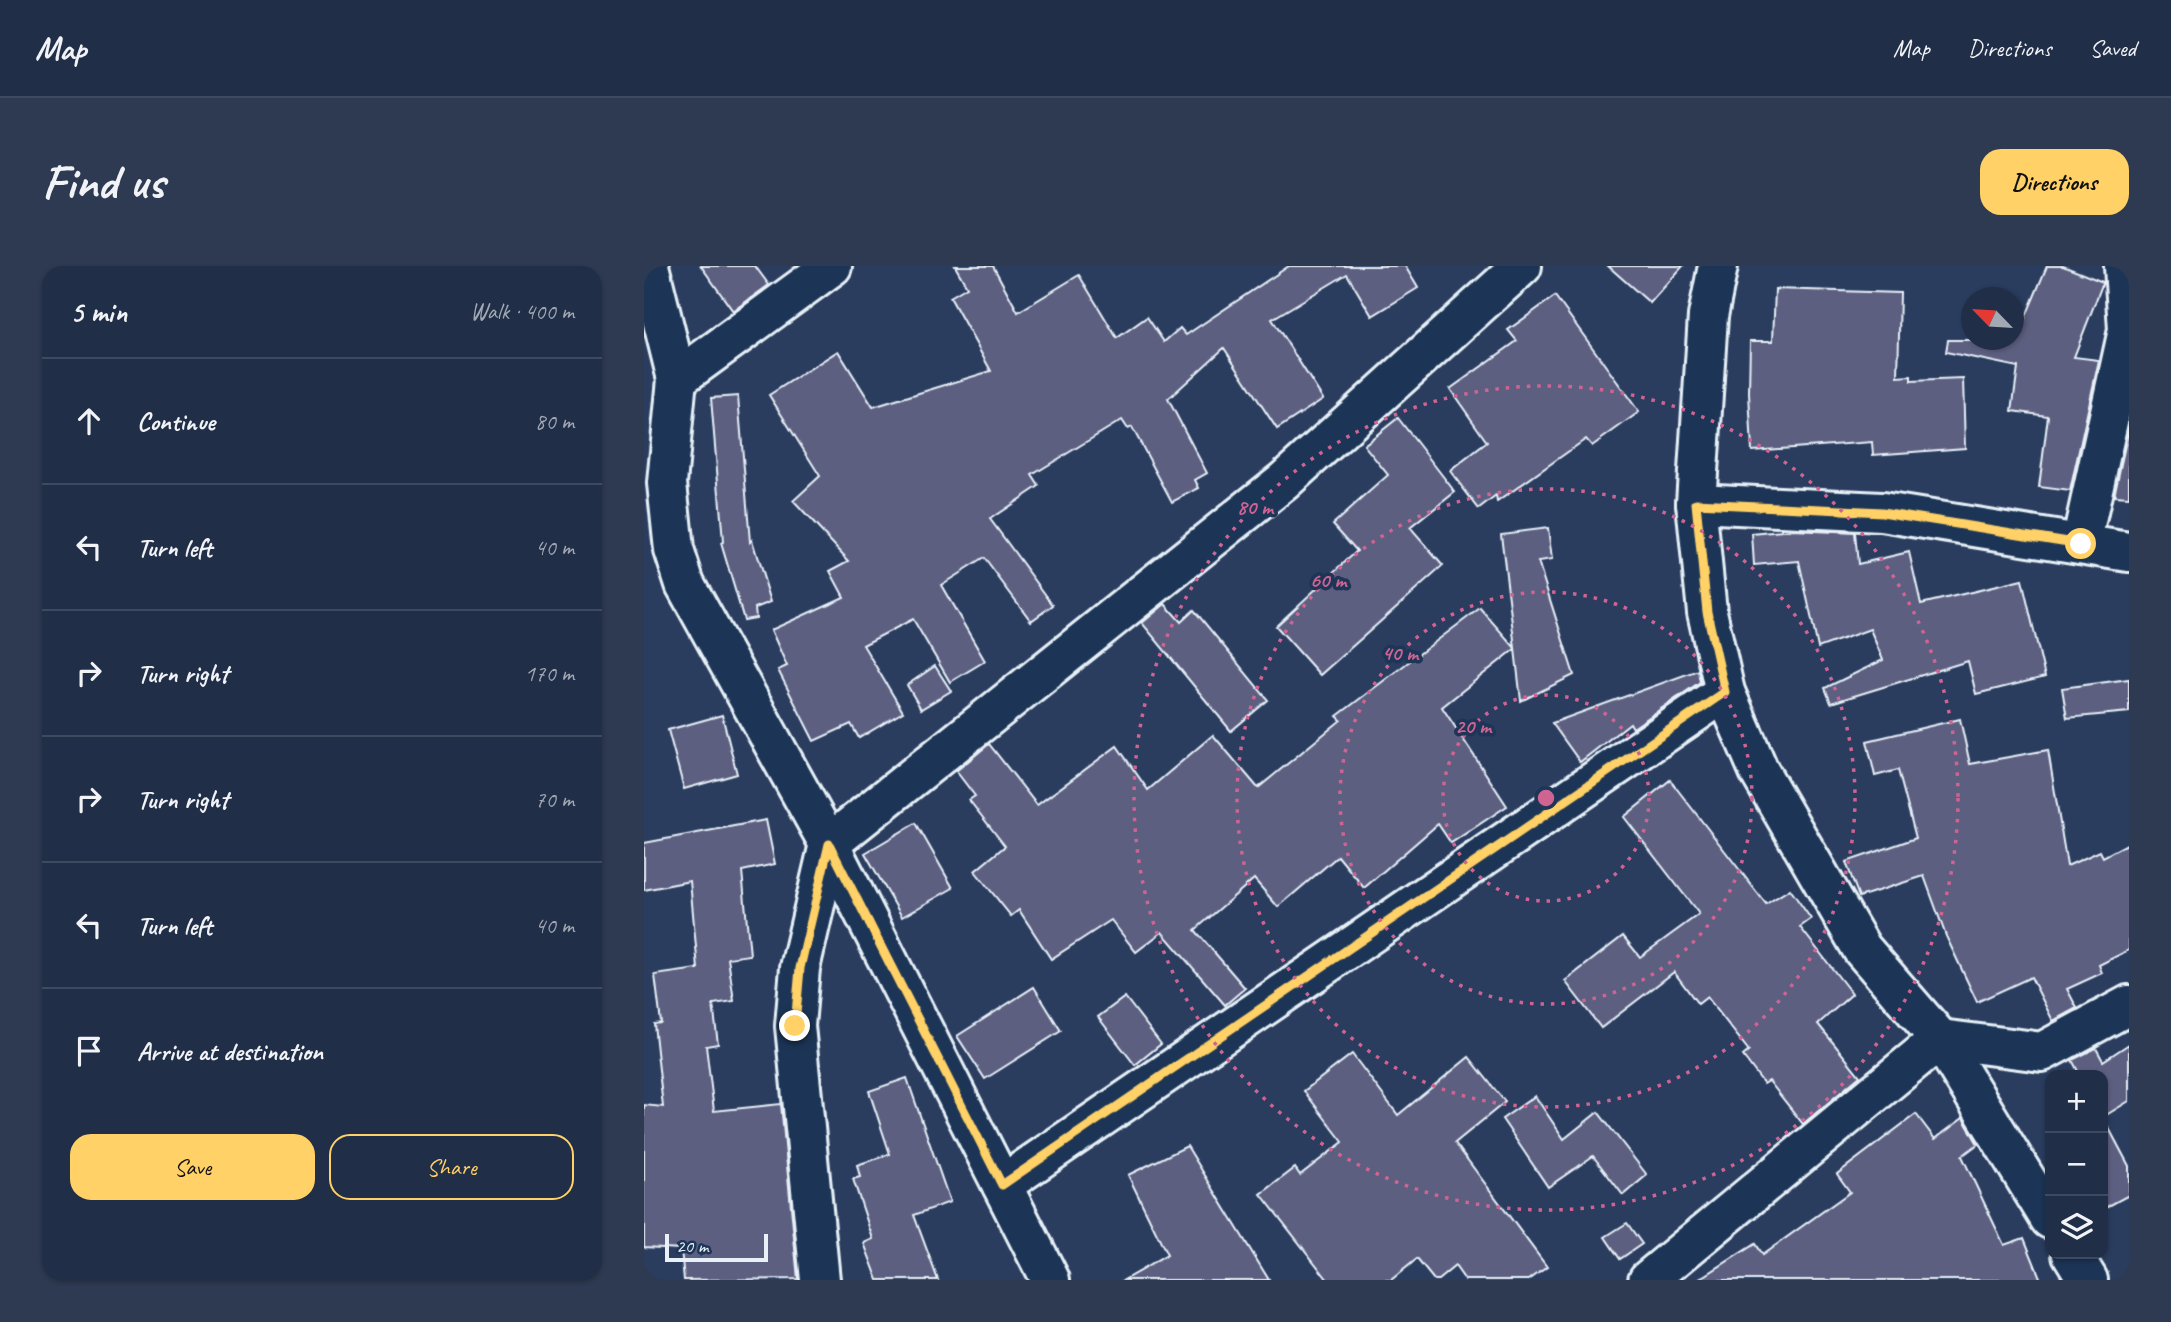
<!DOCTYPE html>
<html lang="en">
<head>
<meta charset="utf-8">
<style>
  :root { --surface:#202e47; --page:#2d3a52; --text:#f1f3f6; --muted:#a2a8b4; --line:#3d4a60; --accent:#ffd166 }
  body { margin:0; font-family:Caveat,sans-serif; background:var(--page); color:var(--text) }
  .controls { position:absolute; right:21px; bottom:21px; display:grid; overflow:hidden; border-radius:14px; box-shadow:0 2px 5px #0004 }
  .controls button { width:63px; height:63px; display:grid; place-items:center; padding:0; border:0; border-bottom:2px solid var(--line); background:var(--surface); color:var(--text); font:35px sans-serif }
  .compass { position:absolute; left:1317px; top:21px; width:63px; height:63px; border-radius:50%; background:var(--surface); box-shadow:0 2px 5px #0004; rotate:295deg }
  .scale { position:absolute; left:21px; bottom:18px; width:103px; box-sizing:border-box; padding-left:7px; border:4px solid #e8f1f8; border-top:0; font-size:19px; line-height:24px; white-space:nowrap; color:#e8f1f8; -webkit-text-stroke:5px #1d3557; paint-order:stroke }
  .stop { position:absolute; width:21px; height:21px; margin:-16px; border:5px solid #ffd166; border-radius:50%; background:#fff }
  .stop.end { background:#ffd166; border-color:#fff; box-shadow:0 2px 7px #0008 }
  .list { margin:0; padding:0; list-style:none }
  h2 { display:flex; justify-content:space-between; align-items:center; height:91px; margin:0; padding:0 28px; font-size:30px }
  h2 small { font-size:23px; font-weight:400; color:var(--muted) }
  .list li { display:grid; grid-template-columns:46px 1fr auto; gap:21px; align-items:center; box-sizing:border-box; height:126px; padding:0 28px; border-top:2px solid var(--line) }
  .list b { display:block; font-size:26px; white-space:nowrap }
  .list em { font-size:23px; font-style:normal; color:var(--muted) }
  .actions { display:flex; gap:14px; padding:21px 28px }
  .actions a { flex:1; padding:16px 0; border:2px solid var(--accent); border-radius:21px; text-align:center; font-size:24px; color:var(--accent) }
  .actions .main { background:var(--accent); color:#111 }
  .icon { flex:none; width:38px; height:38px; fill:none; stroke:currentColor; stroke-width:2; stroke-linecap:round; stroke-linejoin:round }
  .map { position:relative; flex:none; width:1485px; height:1014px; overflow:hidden; border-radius:21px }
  header { display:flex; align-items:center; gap:42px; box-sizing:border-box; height:98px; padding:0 35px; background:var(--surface); border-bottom:2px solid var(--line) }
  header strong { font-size:33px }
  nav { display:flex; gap:38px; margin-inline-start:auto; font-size:24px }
  .intro { display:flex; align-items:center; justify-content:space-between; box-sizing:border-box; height:168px; padding:0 42px }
  h1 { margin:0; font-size:49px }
  .button { padding:18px 32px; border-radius:21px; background:var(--accent); color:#111; font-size:24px; font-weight:700 }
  main { display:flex; gap:42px; padding:0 42px }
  aside { flex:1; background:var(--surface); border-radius:21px; box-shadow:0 2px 5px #0004 }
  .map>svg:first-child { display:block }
  .building { fill:#5d5e81; stroke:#e8f1f8; stroke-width:2 }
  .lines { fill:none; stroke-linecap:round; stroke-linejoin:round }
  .minor-casing { stroke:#e8f1f8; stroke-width:44 }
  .minor { stroke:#1d3557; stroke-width:38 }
  .route { stroke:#ffd166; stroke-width:9 }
  .ring { fill:none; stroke:#cf6492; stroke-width:3.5; stroke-dasharray:3.5 7 }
  .centre { fill:#cf6492; stroke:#1d3557; stroke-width:3.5 }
  .ring-label { font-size:21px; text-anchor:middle; font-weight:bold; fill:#cf6492; stroke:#1d3557; stroke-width:7; stroke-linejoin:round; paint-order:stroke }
</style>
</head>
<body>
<header>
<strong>Map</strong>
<nav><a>Map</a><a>Directions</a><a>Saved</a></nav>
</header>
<div class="intro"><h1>Find us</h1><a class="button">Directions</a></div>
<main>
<aside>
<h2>5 min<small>Walk · 400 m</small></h2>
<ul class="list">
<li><svg class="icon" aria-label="ahead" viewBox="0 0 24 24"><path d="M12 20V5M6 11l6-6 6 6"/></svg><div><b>Continue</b></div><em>80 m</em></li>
<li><svg class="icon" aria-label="left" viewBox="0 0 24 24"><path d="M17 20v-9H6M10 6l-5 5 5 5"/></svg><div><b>Turn left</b></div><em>40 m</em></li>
<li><svg class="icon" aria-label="right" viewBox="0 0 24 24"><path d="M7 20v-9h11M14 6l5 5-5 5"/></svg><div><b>Turn right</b></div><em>170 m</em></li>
<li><svg class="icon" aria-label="right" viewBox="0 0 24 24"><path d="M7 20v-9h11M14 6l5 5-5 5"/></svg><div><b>Turn right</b></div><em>70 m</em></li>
<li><svg class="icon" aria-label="left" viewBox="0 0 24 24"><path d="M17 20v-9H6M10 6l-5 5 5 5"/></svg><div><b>Turn left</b></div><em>40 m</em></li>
<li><svg class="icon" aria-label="arrive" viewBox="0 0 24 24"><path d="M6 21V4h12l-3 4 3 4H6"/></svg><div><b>Arrive at destination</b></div></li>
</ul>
<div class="actions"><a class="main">Save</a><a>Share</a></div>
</aside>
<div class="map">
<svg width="1485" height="1014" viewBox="0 0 1485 1014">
  <rect width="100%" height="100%" fill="#2a3d5f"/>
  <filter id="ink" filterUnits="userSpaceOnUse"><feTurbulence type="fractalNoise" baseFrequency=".0143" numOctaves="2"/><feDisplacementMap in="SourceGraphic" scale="14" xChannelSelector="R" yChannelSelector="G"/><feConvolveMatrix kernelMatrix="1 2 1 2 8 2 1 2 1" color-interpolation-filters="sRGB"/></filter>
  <g filter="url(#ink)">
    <g class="building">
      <path d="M57 0H111L125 19 89 45Z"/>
      <path d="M311 0H349L374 46 435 9 473 72 503 51 520 76 536 62 542 69 645 0H761L774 22 728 50 703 8 628 53 679 133 633 163 580 82 524 133 563 207 551 214 555 222 528 236 488 161 484 163 478 154 388 209 395 220 346 253 409 339 387 355 340 292 297 319 341 395 306 416 269 353 219 379 259 446 215 472 207 458 170 475 134 404 143 400 127 364 200 331 186 305 205 295 149 235 176 210 125 129 194 85 229 141 347 105 306 31 323 21Z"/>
      <path d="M964 0H1039L1006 37Z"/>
      <path d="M1403 0H1419L1459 16 1430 91 1455 94 1426 225 1395 221 1404 150 1368 145 1374 101 1302 86 1304 74H1372Z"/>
      <path d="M1131 23 1256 27 1254 111 1267 110V115L1319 113 1321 182 1229 189 1228 176 1108 185 1105 127 1106 75H1129Z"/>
      <path d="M911 30 995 146 948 180 942 173 853 236 852 230 835 243 806 205 843 176 806 123 873 75 864 64Z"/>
      <path d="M94 130 106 276 108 274 127 336 111 342 112 352 100 354 77 277 79 276 67 132Z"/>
      <path d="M754 152 811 226 766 262 799 300 676 409 632 360 713 285 689 258 744 209 720 179Z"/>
      <path d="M1485 161V231L1470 230Z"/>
      <path d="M904 262 908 294 894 296 930 409 877 435 871 383 798 441 863 540 807 577 794 558 720 622 694 590 634 641 610 613 551 664 601 722 581 739 518 666 492 686 467 654 407 693 375 644 367 650 331 605 361 580 325 534 331 530 312 505 345 478 393 539 473 480 504 524 569 469 614 522 697 454 693 450 836 342 871 382 857 268Z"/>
      <path d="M1149 264 1211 267 1214 298 1265 286 1277 338 1378 314 1401 411 1332 428 1324 395 1187 437 1181 422 1239 394 1226 363 1174 382 1155 295 1110 299 1108 268Z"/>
      <path d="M521 338 537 356 550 344 624 434 587 465 498 357Z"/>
      <path d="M291 400 307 425 277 443 263 419Z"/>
      <path d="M1054 404 1056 416 989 462 986 457 936 496 908 457Z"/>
      <path d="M1485 413V446L1423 452 1418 422Z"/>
      <path d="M78 449 93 508 40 523 24 464Z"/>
      <path d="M1316 453 1326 498 1404 484 1423 600 1456 585 1459 591 1485 577V684L1455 699 1458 707 1423 723 1433 742 1409 755 1387 711 1333 736 1302 670 1280 610 1215 631 1202 596 1272 572 1254 504 1231 510 1223 475Z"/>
      <path d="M1026 514 1122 638 1146 623 1167 653 1156 661 1208 728 1174 758 1216 810 1159 858 1125 815 1120 818 1099 790 1105 785 1063 731 1054 738 1030 706 957 762 921 715 979 670 996 691 1055 648 980 551Z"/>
      <path d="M122 554 131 598 98 605 106 689 84 692 90 735 69 738 74 778 62 780 70 845 137 838 154 1013 40 1014 37 983 0 981V839L19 841 10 758 17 757 11 709 54 703 46 615 0 624V577Z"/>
      <path d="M272 557 309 622 258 651 221 587Z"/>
      <path d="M390 721 417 765 341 813 313 770Z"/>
      <path d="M481 731 517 778 491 799 454 751Z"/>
      <path d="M1485 778V835L1459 851 1485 900V929L1459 943V809H1436L1428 794 1452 782 1459 795Z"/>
      <path d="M708 788 754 849 825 791 861 836 811 877 903 1001 885 1014H821L811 1000 794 1014H790L773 993 747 1014H684L617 928 651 902 656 909 699 876 660 825Z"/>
      <path d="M263 812 306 936 270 949 294 1014H234L220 977 229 973 209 913 216 911 213 899 246 888 225 825Z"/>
      <path d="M891 830 920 873 954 846 1003 909 979 929 949 890 904 921 858 853Z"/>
      <path d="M1272 848 1291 873 1319 852 1334 878 1318 890 1360 979 1380 972 1397 1014H1054L1111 978 1118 989 1206 926 1193 908Z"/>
      <path d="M543 880 587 952 625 1014H480L523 989 484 909Z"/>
      <path d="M983 957 998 978 976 993 961 971Z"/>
    </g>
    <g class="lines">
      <g class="minor-casing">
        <g id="minor">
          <path d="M5 0 33 113 23 217 30 284 41 318 185 578 406 1014"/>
          <path d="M1074 0 1064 50 1052 237 1063 346 1081 426 1115 505 1218 683 1296 773 1406 953"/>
          <path d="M33 113 188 0"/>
          <path d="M1052 237 1238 246 1485 286"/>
          <path d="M1437 278 1484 64 1480 0"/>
          <path d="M358 919 1081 426"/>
          <path d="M1428 988 1444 1014"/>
          <path d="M176 1014 151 760 156 702 185 578 640 215 878 0"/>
          <path d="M1004 1014 1296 773 1398 786 1485 739"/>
        </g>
      </g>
      <use href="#minor" class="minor"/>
    </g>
  </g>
  <g class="lines" filter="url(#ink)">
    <path class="route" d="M151 760 156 702 185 578 358 919 1081 426 1063 346 1052 237 1238 246 1437 278"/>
  </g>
  <g class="ring">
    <circle cx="902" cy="532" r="103"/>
    <circle cx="902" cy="532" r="206"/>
    <circle cx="902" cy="532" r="309"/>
    <circle cx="902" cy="532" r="412"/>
  </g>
  <circle cx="902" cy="532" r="10" class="centre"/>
  <g class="ring-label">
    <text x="611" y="248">80 m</text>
    <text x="684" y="321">60 m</text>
    <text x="756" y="394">40 m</text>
    <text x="829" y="467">20 m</text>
  </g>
</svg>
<div class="controls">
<button>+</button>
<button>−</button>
<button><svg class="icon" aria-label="layers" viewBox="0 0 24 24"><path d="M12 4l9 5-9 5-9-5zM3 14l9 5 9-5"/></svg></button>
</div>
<svg class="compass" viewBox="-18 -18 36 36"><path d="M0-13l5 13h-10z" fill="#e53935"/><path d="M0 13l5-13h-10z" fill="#a2a8b4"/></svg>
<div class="scale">20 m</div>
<div class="stop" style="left:1437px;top:278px"></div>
<div class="stop end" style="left:151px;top:760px"></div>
</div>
</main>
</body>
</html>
